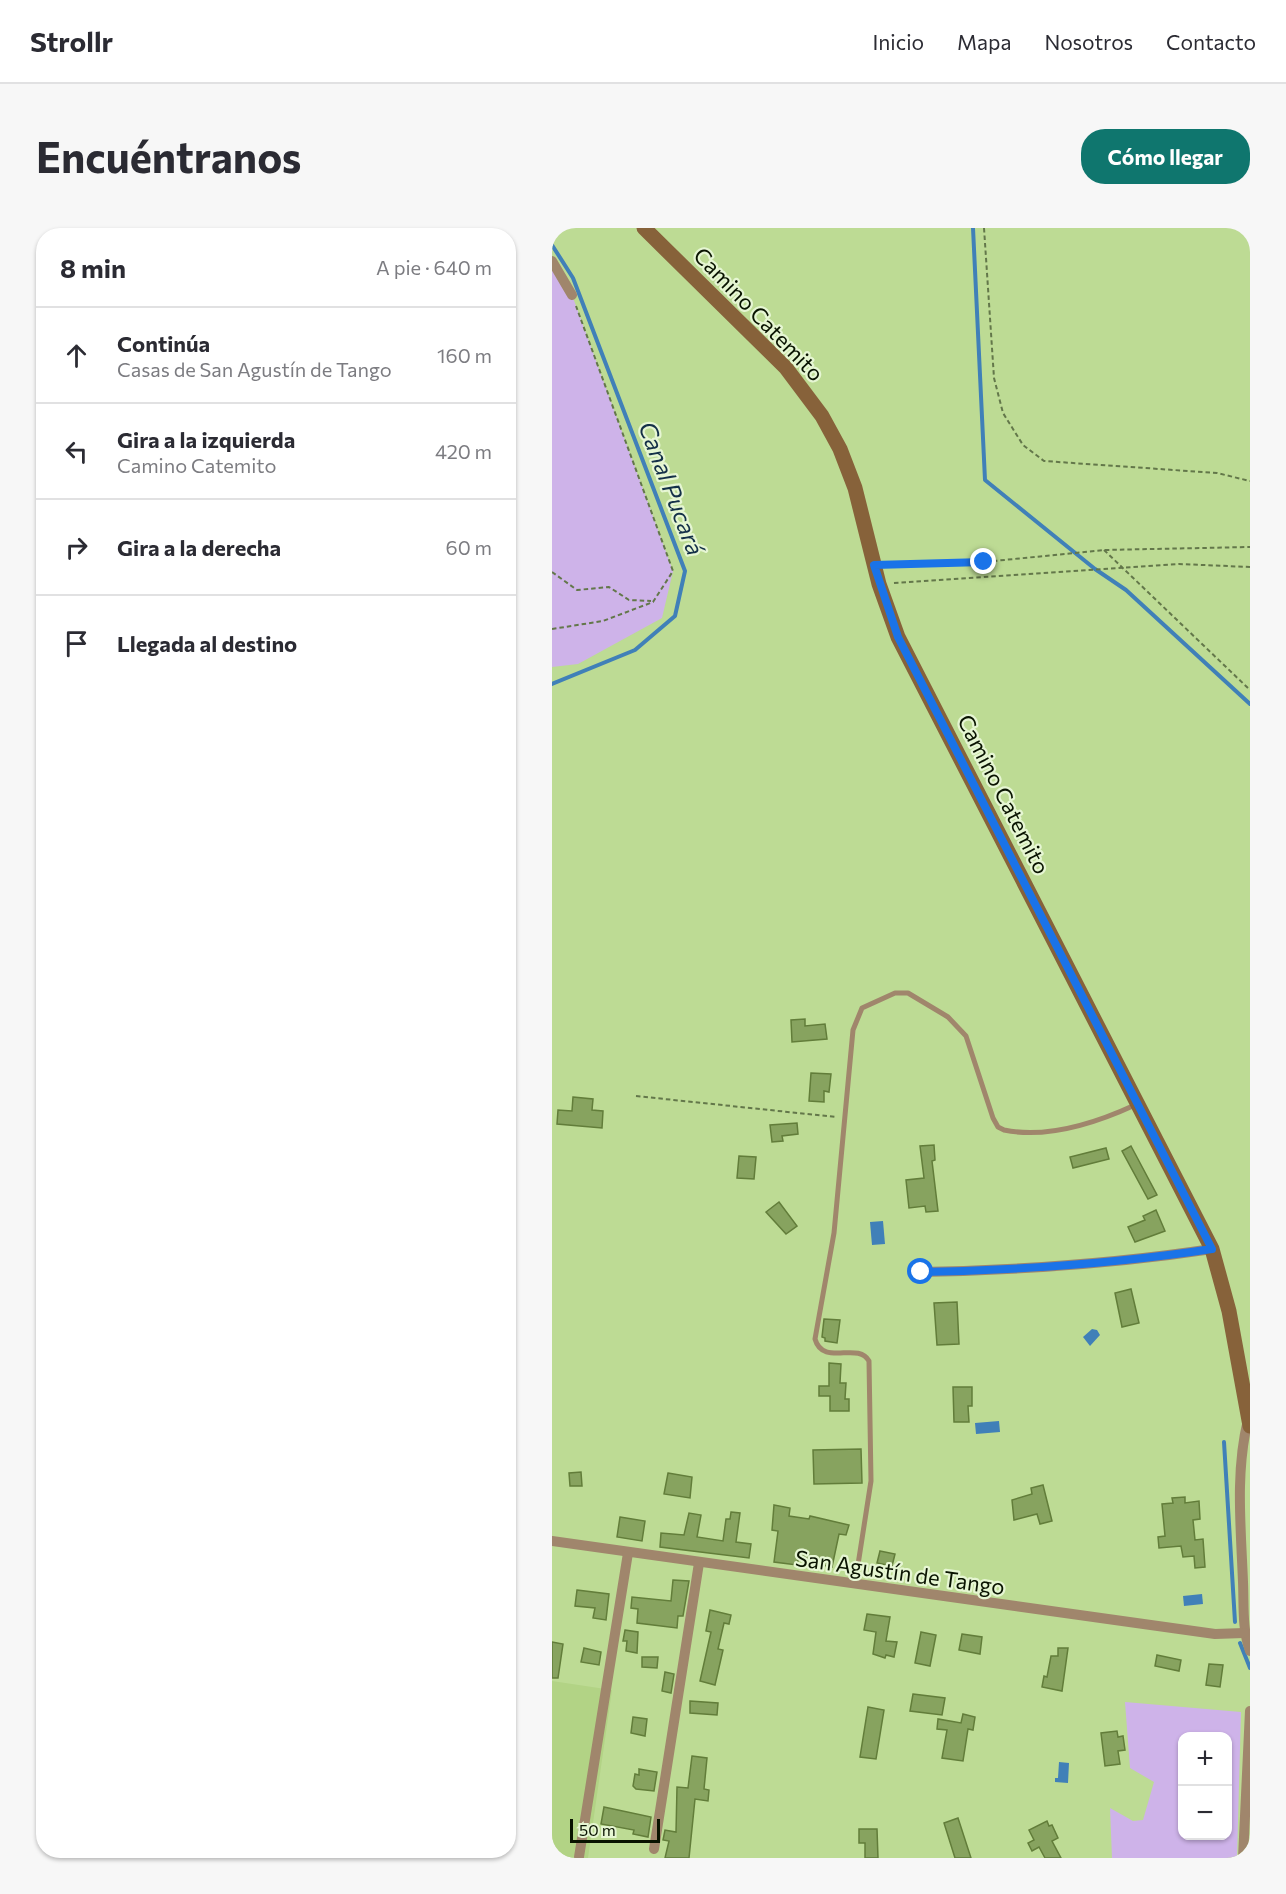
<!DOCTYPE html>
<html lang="es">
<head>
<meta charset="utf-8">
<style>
  :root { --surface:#fff; --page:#f7f7f7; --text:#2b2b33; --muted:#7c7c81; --line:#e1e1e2; --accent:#0f766e }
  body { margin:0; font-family:Commissioner,sans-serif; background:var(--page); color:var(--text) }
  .controls { position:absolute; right:18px; bottom:18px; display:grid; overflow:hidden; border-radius:12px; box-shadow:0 2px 4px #0004 }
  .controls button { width:54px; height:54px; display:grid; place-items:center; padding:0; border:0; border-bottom:2px solid var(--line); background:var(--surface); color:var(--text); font:30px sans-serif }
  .scale { position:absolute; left:18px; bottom:15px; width:90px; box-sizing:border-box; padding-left:6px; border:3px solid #091300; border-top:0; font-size:16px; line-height:21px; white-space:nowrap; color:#091300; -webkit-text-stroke:4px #e6f6d3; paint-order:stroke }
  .stop { position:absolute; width:18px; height:18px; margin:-14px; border:4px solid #1a73e8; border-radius:50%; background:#fff }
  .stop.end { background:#1a73e8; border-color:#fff; box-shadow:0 2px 6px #0008 }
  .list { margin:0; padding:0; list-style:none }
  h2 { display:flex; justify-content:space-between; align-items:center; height:78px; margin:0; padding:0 24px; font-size:26px }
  h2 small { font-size:20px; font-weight:400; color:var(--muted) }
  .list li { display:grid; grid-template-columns:39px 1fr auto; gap:18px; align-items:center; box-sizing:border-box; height:96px; padding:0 24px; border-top:2px solid var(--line) }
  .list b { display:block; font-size:22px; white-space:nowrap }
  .list p { margin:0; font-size:20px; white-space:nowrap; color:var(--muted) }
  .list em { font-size:20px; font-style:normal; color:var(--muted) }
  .icon { flex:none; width:33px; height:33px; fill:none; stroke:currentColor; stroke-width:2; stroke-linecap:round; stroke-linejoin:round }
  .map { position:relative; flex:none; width:698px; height:1630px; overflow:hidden; border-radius:24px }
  header { display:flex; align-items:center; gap:36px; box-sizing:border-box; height:84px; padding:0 30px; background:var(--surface); border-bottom:2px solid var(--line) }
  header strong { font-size:28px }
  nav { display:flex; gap:33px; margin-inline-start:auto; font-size:21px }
  .intro { display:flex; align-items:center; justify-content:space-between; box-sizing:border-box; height:144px; padding:0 36px }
  h1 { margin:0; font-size:42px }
  .button { padding:15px 27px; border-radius:24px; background:var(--accent); color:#fff; font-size:21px; font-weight:700 }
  main { display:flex; gap:36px; padding:0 36px }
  aside { flex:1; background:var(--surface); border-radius:24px; box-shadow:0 2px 4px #0004 }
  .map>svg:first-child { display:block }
  .built { fill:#b2d385 }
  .green { fill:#ceb3e9; fill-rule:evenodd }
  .water { fill:#4080b8 }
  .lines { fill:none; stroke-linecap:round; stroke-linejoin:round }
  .stream { stroke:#4080b8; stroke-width:4 }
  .building { fill:#87a35f; stroke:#627d3a; stroke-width:1.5 }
  .path { stroke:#63774a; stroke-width:2; stroke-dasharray:4.5 3; stroke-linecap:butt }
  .lane { stroke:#a0866c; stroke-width:5 }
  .street { stroke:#a0866c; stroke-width:10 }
  .secondary { stroke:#87623a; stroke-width:15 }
  .route { stroke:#1a73e8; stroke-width:8 }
  .labels { text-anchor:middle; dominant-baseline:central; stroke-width:4.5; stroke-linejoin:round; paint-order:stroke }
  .street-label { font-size:22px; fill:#091300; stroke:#e6f6d3 }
  .water-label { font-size:24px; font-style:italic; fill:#143048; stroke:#e6f6d3 }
</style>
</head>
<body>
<header>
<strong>Strollr</strong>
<nav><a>Inicio</a><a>Mapa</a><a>Nosotros</a><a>Contacto</a></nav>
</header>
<div class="intro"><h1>Encuéntranos</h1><a class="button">Cómo llegar</a></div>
<main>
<aside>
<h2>8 min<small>A pie · 640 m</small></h2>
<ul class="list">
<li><svg class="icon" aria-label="ahead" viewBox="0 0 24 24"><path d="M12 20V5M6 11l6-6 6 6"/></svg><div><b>Continúa</b><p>Casas de San Agustín de Tango</p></div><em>160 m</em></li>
<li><svg class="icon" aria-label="left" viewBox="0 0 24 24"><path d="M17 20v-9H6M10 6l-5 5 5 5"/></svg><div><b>Gira a la izquierda</b><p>Camino Catemito</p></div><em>420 m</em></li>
<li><svg class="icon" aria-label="right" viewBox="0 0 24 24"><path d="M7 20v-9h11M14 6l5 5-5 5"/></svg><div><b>Gira a la derecha</b></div><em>60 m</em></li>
<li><svg class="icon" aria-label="arrive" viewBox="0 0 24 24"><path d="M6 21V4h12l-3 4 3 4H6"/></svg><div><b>Llegada al destino</b></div></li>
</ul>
</aside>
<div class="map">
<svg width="698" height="1630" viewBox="0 0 698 1630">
  <rect width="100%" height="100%" fill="#bddb94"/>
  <path class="built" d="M0 1453 60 1462 36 1630H0Z"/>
  <g class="green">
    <path d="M0 33 20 67 121 343 110 390 26 436 0 439Z"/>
    <path d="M573 1474 689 1484 685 1630H560L558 1580 581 1593 591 1592 602 1554 578 1540ZM676 1508V1608H630V1508Z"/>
  </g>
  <g class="water">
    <path d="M331 993 333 1016 320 1017 318 994Z"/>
    <path d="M540 1101 545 1102 548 1107 538 1118 531 1109Z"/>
    <path d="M447 1193 448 1204 424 1206 423 1195Z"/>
    <path d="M650 1366 651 1376 632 1378 631 1368Z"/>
    <path d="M507 1534 517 1535 516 1555 503 1554V1550H506Z"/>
  </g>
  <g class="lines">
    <g class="stream">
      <path d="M421 0 433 252 543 341 574 362 698 476"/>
      <path d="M0 17 21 50 133 343 123 388 83 422 0 456"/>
      <path d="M672 1214 683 1394"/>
      <path d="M688 1415 698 1440"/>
    </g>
  </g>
  <g class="building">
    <path d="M253 791V798L273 796 275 811 240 814 239 792Z"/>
    <path d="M259 845 279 846 277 864 272 863V874L257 873Z"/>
    <path d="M21 869 41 871 40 882 51 883 50 900 5 896 6 882 20 883Z"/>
    <path d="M245 895 246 906 230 908 231 913 220 914 218 897Z"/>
    <path d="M382 917 383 932 380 933 386 983 374 984 373 978 357 980 354 952 372 950 368 918Z"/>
    <path d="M579 918 605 967 596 971 570 923Z"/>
    <path d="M554 920 557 931 521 940 518 929Z"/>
    <path d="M187 928 204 929 202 951 185 950Z"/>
    <path d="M227 974 245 998 234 1006 214 984Z"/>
    <path d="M604 982 613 1003 583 1014 576 999 593 992 591 988Z"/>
    <path d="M579 1061 587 1095 570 1099 563 1065Z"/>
    <path d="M405 1074 407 1116 385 1117 382 1075Z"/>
    <path d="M272 1091 288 1092 285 1115 273 1113V1110L270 1109Z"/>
    <path d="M277 1135 289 1136 288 1155H294L293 1171H297V1183H278V1168H267V1158H277Z"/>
    <path d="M401 1159H420V1178H416L417 1194H402Z"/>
    <path d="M309 1221 310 1255 262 1256 261 1222Z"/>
    <path d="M29 1244 30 1258H18L17 1245Z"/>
    <path d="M116 1245 140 1249 138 1270 112 1266Z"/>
    <path d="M491 1257 500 1293 488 1296 485 1286 462 1292 460 1272 480 1266 479 1260Z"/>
    <path d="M633 1269V1275L647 1273 648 1291 641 1292 643 1312 651 1311 653 1339 643 1340 642 1328 631 1329 629 1318 607 1320 606 1309 613 1308 610 1276 621 1275 620 1270Z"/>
    <path d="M222 1277 238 1280 237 1288 257 1291 258 1288 297 1297 294 1307 287 1306 280 1339 246 1332 245 1337 222 1334 226 1303 220 1302Z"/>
    <path d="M179 1284 188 1285 184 1314 199 1316 197 1330 108 1319 109 1305 132 1307 137 1285 149 1287 145 1309 171 1313 174 1291H178Z"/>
    <path d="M68 1289 93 1293 90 1313 65 1309Z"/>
    <path d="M328 1323 343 1326 340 1338 325 1335Z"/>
    <path d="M121 1352 137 1353 131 1388H126L125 1400 85 1395 86 1381 79 1380 80 1369 119 1373Z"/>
    <path d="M25 1362 57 1366 54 1392 41 1390 43 1380 23 1378Z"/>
    <path d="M158 1382 179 1387 177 1396 172 1395 166 1421 171 1422 163 1457 148 1453 159 1404 154 1403Z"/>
    <path d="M315 1386 338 1389 334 1413 345 1414 342 1429 334 1427 333 1430 321 1426 324 1404 312 1402Z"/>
    <path d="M73 1402 86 1404 85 1425 74 1423 75 1413H71Z"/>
    <path d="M369 1404 384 1407 378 1438 363 1435Z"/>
    <path d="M410 1406 430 1409 428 1426 407 1422Z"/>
    <path d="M0 1414 11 1416 6 1450H0Z"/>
    <path d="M32 1420 49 1424 47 1437 29 1434Z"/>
    <path d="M506 1420H516L510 1463 490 1459 492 1448 495 1449 499 1428H506Z"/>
    <path d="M605 1427 629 1432 627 1443 603 1438Z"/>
    <path d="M90 1429H106L105 1440 90 1439Z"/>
    <path d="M657 1436 671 1437 668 1459 654 1457Z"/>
    <path d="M113 1444 122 1446 119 1465 110 1463Z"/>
    <path d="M361 1466 393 1470 390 1487 358 1483Z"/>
    <path d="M138 1473 166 1475 165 1487 138 1485Z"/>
    <path d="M316 1479 332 1482 324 1531 308 1529Z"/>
    <path d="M411 1486 423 1489 421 1502 416 1501 411 1533 390 1530 395 1502 385 1501 386 1491 409 1495Z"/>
    <path d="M81 1489 95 1491 93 1508 79 1505Z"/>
    <path d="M565 1503 566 1509 571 1508 573 1522 566 1523 568 1536 553 1538 549 1505Z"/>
    <path d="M140 1528 155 1530 152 1561 157 1562 156 1573 143 1571 137 1630H113L117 1613 111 1612 113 1602 124 1604 125 1559 136 1560Z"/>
    <path d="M87 1541 105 1544 102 1563 84 1561 81 1558 83 1546 87 1547Z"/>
    <path d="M52 1579 99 1589 96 1609 81 1606 82 1602 49 1596Z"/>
    <path d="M406 1590 419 1630H403L392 1595Z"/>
    <path d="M495 1593 497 1598 500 1597 506 1610 500 1613 509 1630H493L487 1619 480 1623 476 1615 482 1612 477 1602Z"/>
    <path d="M307 1601H325L326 1630H313V1615H307Z"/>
  </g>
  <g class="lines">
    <g class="path">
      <path d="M432 0 442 150 451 185 471 217 492 233 665 245 698 253"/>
      <path d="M552 322 698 462"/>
      <path d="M336 337 432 334 552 322 698 319"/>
      <path d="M0 344 25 362 57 359 77 372 99 373"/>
      <path d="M342 355 627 336 698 339"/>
      <path d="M0 401 51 393 101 374 121 343 24 78"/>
      <path d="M84 868 284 889"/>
    </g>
    <path class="lane" d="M303 1356 319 1253 317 1133C306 1113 271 1139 263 1111L282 1005 301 802 310 780 343 765H356L396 789 414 808 441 890 446 899 452 902C495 911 544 895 583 877"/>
    <g class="street">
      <path d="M0 33 20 67"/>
      <path d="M369 1044C469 1042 561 1036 660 1021"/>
      <path d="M696 1192C683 1244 689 1301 691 1354 692 1378 690 1401 698 1423"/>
      <path d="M0 1313 663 1406 692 1405"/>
      <path d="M102 1621 147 1335"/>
      <path d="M27 1629 76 1325"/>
      <path d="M691 1630 698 1483"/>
    </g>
    <path class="secondary" d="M92 0 234 140 270 188 288 221 303 260 327 356 346 409 660 1021 677 1083 698 1198"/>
  </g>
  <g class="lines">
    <path class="route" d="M369 1044C469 1042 561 1036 660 1021L346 409 322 337 432 334"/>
  </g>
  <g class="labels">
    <g class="street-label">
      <text transform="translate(207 86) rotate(46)">Camino Catemito</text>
      <text transform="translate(452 566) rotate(63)">Camino Catemito</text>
      <text transform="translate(348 1344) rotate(8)">San Agustín de Tango</text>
    </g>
    <g class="water-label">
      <text transform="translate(120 260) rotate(69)">Canal Pucará</text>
    </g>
  </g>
</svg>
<div class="controls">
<button>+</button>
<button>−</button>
</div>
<div class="scale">50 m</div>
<div class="stop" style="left:369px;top:1044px"></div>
<div class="stop end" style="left:432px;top:334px"></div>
</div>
</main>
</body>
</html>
